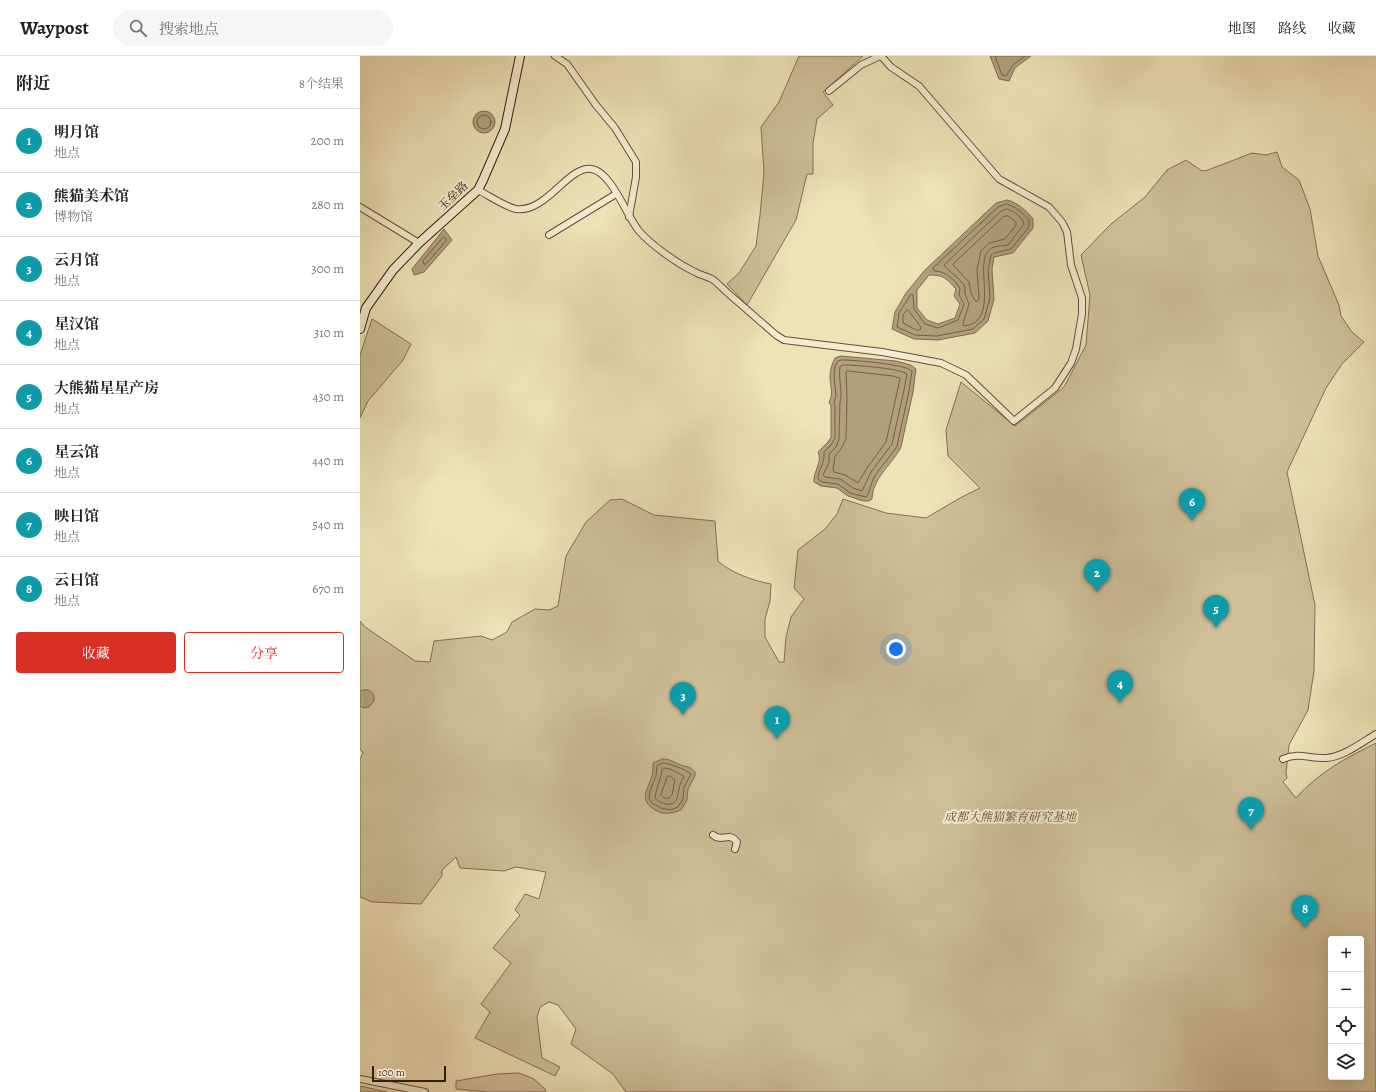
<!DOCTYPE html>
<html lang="zh">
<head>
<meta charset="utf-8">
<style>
  :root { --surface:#fff; --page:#f6f6f6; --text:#222; --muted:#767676; --line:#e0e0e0; --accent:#d93025 }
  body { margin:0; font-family:Alegreya,"Noto Serif SC",serif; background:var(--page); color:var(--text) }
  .controls { position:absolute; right:12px; bottom:12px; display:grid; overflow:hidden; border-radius:4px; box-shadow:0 4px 16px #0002 }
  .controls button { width:36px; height:36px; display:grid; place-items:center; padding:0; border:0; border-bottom:1px solid var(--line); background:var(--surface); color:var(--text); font:20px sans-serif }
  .scale { position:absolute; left:12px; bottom:10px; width:74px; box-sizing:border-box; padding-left:4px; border:2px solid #3a1c0f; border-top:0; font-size:11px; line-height:14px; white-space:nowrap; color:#3a1c0f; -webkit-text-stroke:3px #f4ecd0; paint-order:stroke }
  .you { position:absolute; left:536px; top:593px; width:14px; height:14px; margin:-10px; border:3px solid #fff; border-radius:50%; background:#1a73e8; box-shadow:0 0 0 6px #1a73e833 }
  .badge { display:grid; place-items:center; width:26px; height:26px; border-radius:50%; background:var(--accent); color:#fff; font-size:13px; font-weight:700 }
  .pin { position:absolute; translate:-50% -33px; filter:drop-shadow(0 1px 2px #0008) }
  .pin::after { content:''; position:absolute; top:21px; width:14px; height:12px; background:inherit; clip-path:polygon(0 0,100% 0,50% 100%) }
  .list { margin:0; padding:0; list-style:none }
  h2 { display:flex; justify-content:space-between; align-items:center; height:52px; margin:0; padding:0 16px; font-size:17px }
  h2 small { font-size:13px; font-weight:400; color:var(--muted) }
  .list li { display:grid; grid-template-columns:26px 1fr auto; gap:12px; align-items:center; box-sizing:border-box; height:64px; padding:0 16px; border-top:1px solid var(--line) }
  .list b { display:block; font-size:15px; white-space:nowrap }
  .list p { margin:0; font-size:13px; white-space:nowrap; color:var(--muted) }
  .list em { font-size:13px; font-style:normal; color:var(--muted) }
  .actions { display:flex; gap:8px; padding:12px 16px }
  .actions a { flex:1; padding:9px 0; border:1px solid var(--accent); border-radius:4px; text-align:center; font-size:14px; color:var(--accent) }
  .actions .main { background:var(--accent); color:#fff }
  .icon { flex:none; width:22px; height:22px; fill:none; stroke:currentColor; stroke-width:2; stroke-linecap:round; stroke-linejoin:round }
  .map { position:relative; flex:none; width:1016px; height:1036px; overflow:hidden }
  header { display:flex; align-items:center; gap:24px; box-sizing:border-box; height:56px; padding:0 20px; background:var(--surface); border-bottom:1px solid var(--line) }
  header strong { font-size:19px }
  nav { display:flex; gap:22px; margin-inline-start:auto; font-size:14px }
  .search { width:280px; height:36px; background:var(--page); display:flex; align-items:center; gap:10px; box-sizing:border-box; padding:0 14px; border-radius:22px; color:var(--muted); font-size:15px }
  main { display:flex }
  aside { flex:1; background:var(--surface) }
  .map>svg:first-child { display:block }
  .green { fill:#cfc09a; stroke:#846e54; fill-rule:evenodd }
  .water { fill:#b19f7e; stroke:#816b52; fill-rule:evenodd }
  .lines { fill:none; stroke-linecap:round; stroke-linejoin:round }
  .shore { stroke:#765e46; stroke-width:1 }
  .street-casing { stroke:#674e39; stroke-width:8 }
  .secondary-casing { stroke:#3a1c0f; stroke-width:10 }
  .street { stroke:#f4ecd0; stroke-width:6 }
  .secondary { stroke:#f4ecd0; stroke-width:8 }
  .labels { text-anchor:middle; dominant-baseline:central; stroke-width:4; stroke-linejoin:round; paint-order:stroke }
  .street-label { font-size:12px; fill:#3a1c0f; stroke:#f4ecd0 }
  .park-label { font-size:12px; font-style:italic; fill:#674d39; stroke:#f4ecd0 }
</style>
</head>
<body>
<header>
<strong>Waypost</strong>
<div class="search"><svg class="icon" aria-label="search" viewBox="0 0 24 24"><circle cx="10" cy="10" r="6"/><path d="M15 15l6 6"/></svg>搜索地点</div>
<nav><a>地图</a><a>路线</a><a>收藏</a></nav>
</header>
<main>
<aside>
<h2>附近<small>8个结果</small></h2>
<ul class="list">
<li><span class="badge" style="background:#0f9aa8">1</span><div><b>明月馆</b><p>地点</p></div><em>200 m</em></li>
<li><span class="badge" style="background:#0f9aa8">2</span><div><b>熊猫美术馆</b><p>博物馆</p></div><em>280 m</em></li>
<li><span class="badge" style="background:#0f9aa8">3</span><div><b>云月馆</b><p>地点</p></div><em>300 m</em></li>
<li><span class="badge" style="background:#0f9aa8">4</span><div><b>星汉馆</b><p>地点</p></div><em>310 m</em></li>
<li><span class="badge" style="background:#0f9aa8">5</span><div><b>大熊猫星星产房</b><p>地点</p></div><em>430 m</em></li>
<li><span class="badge" style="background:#0f9aa8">6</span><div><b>星云馆</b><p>地点</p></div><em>440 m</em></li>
<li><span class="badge" style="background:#0f9aa8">7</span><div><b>映日馆</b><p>地点</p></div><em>540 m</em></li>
<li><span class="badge" style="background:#0f9aa8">8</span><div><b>云日馆</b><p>地点</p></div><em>670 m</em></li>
</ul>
<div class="actions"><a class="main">收藏</a><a>分享</a></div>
</aside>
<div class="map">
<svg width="1016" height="1036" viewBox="0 0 1016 1036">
  <rect width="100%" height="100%" fill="#eee2b7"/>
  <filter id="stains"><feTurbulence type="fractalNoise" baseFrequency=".005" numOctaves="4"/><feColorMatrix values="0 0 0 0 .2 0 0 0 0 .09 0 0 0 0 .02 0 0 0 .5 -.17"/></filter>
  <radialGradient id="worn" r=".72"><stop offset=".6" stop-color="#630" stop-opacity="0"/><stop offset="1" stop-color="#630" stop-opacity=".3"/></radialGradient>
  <g class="green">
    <path d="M439 0H503L463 36 473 49 457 63 453 87V118H447L436 164 387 249 367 228 379 217 396 190 400 159 404 117 401 71 419 46Z"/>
    <path d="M917 96 922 111 939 124 950 153 958 200 979 249 981 260 992 276 1004 286 982 308 966 332 927 416 955 549 954 615 948 654 929 689 926 717 927 722 923 726 936 742C959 716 986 702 1016 687V1036H266L253 1018 211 988 216 973 198 949 189 946 180 951 177 962 182 1002 200 1011 195 1020 115 982 130 956 121 948 151 907 133 892 160 859 155 854 165 838 179 843 186 816 156 811 144 815 100 812 96 801 82 814V820L61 848 12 846 0 841V703L3 697 0 693V565L5 571 55 605 70 606 74 585 121 580 132 584 147 576 152 566 175 553 189 554 198 550 206 500 226 466 250 444 262 443 294 459 355 465 358 505C371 517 394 525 411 528L410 545 405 563V581L419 606H424L426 581 431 561 444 543 434 532 438 494 465 473 477 458 483 443 526 457 566 462 600 442 620 432 588 400 586 374 601 326 655 370 704 331 726 289 730 239 721 199 751 168 785 141 807 114 826 104 842 115 848 114 892 97 906 99ZM971 883H1001V1021H971Z"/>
    <path d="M12 263 51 288 43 304 8 345 0 362V299Z"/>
    <path d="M159 1017 174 1023 186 1034 185 1036H127L96 1033V1025L137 1018Z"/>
    <path d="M0 1030 27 1036H0Z"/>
  </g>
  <g class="water">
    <path d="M630 0H671L655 12 649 25 639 23Z"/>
    <circle cx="124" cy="66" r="11"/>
    <path d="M647 144C658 147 666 154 673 163V172L653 197 634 201 632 213 634 243 628 265 615 277 578 284 554 283 532 273 535 256 546 237 565 214 636 147ZM569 219C584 219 586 222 596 233L594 240 600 248 595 262 578 268 567 264 557 252V234Z"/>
    <path d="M84 173 92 184 64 216 54 219 52 213Z"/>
    <path d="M481 300 536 305 551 309 556 313 553 336 541 391C532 409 513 421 512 443L509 445H503L488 440 477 432 461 430 454 426C453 415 463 406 458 396L468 386 471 381V350L469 346C474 338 470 330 470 321 470 314 472 308 475 302Z"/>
    <path d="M3 634C11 633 15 637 14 645L9 651 3 652 0 650V635Z"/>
    <path d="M302 703C310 703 313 706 321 709 328 712 329 709 335 716V720L328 733 327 744 321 754C313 757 305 759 297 755 278 745 287 735 292 720 293 716 293 712 293 707Z"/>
  </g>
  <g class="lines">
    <g class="shore">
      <path d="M635 0 642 19 646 20 653 9 665 0"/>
      <circle cx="124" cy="66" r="7"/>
      <path d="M647 148C656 151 663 157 669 164V171L651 193 634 197 631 199 628 213 630 242 624 263 613 273 577 280 555 279 537 271 539 257 551 238 553 239 554 253 565 268 578 272 598 264 604 248 599 239 600 232C593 223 586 215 574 215L573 212 638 151Z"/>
      <path d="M647 153C654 155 663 162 664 168L648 189C642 190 634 190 630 193 612 205 642 266 604 270L603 267 609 248 605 238V231C600 221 588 216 584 209L640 156Z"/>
      <path d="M648 160 656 166V169L645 183 629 187 621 195 617 213 619 241 618 245H615L611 237 609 226 594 210 593 208 643 161Z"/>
      <path d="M84 181 86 183V185L66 208H64L63 205Z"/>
      <path d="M548 254 561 271 560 274H556L543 267V259L546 255Z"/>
      <path d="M482 304C494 304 545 308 552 315L549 335 537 390C531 400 523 408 516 418 511 425 510 437 506 441L490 437 478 428 462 426 458 423C458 413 465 408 464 396L471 389 475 382V350L474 346 476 340 474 320 475 310 478 305Z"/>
      <path d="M483 309C494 309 539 312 547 318L544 334 532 388 511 416 502 435 493 432 480 423 465 421 463 419 469 407V398L476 391 479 383 480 346C483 337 478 322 480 311Z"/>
      <path d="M488 315 533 320 539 322 540 323 526 386 507 412 498 427 485 419 474 416 473 414 475 400 481 393 486 383 487 340 486 316Z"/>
      <path d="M303 707C309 707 327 714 331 718L324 731 323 743 318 751 310 754 301 752 292 747 289 743 290 735 296 720 297 710Z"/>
      <path d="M304 712 310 713 324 720C323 723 321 726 320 729 317 738 319 750 306 748 301 747 298 745 295 742 296 732 301 724 302 714Z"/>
      <path d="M308 720H310L315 724 312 739 309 742H304L301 739Z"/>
    </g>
    <g class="street-casing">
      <g id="street">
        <path d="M195 0 207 8 236 49 255 72 276 106V121L269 161"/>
        <path d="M469 35 501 9 520 0"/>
        <path d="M118 134C130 140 143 150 156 153 187 157 208 109 232 113 252 117 266 159 279 175 291 189 318 208 335 216 340 219 346 220 352 223 358 227 364 234 370 239 385 252 401 266 416 279L424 284 522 296 581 307 606 319 654 365 695 332 711 307 716 293 722 258V242L711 209 707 176 702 166 689 151 639 123 559 30 531 11 521 0"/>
        <path d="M0 151 59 187"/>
        <path d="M189 179 256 138"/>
        <path d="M923 703C940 696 949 703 966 702 983 701 1001 687 1016 678"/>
        <path d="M353 779C362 787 369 775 377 786L375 793"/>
        <path d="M0 1023 65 1036"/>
      </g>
    </g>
    <g class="secondary-casing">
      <path id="secondary" d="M0 273 6 252 33 214 59 187 118 134 123 124 145 73 160 0"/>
    </g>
    <use href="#street" class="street"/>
    <use href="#secondary" class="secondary"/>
  </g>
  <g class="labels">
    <g class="street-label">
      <text transform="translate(93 140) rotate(-43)">玉垒路</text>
    </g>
    <g class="park-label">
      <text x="650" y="761">成都大熊猫繁育研究基地</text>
    </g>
  </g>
  <rect width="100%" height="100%" filter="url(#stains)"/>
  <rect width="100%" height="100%" fill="url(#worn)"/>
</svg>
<div class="controls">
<button>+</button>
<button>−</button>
<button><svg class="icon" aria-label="locate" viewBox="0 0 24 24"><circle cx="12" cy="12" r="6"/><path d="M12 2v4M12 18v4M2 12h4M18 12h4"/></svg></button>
<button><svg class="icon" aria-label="layers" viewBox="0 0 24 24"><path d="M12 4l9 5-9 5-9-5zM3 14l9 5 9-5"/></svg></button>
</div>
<div class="scale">100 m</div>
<div class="you"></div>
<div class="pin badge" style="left:417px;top:683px;background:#0f9aa8">1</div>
<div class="pin badge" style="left:737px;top:536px;background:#0f9aa8">2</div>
<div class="pin badge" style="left:323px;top:659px;background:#0f9aa8">3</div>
<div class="pin badge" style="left:760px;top:647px;background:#0f9aa8">4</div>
<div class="pin badge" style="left:856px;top:572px;background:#0f9aa8">5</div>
<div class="pin badge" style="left:832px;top:465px;background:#0f9aa8">6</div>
<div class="pin badge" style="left:891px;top:774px;background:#0f9aa8">7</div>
<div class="pin badge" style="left:945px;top:872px;background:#0f9aa8">8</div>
</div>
</main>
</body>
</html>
